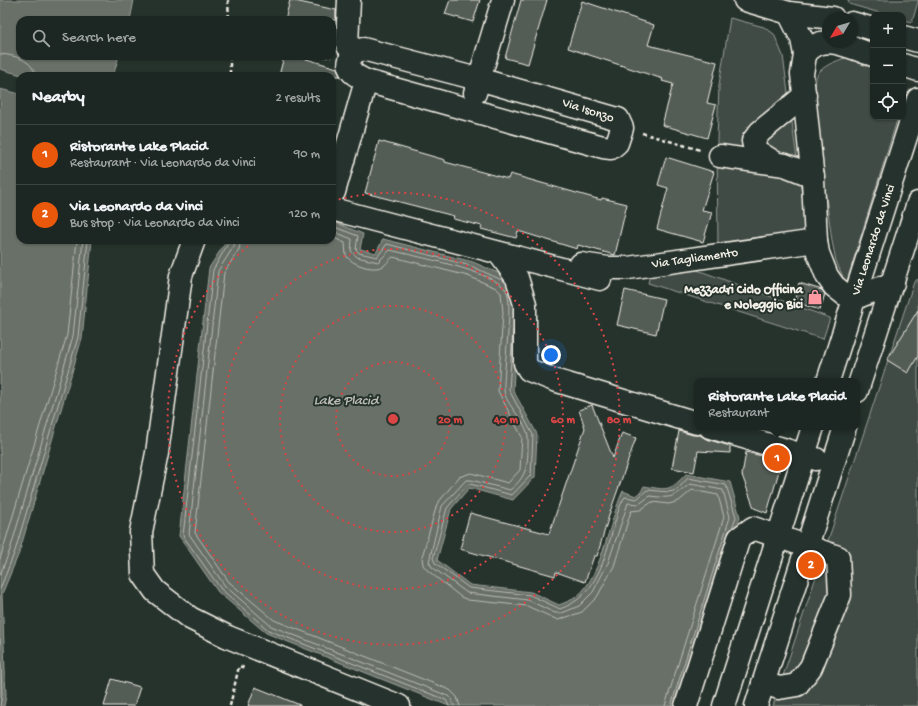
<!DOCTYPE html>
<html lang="en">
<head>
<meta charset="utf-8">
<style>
  :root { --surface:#1c2622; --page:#29322f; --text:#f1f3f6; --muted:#a0a5a5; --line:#3a4340; --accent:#ea580c }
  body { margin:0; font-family:"Gochi Hand",sans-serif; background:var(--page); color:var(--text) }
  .controls { position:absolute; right:12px; top:12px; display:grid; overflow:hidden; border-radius:8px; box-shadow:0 1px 3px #0004 }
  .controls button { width:36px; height:36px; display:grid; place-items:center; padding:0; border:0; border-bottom:1px solid var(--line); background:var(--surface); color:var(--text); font:20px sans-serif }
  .compass { position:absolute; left:822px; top:12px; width:36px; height:36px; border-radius:50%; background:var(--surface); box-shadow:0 1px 3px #0004; rotate:232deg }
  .you { position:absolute; left:551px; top:355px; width:14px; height:14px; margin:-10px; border:3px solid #fff; border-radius:50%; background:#1a73e8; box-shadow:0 0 0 6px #1a73e833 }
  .badge { display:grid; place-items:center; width:26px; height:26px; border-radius:50%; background:var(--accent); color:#fff; font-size:13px; font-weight:700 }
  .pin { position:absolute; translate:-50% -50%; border:2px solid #fff; box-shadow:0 1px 4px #0006 }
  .popup { position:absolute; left:694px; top:378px; width:166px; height:52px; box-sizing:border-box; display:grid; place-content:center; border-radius:8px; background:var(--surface); filter:drop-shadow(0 1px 3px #0005); font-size:13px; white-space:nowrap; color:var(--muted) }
  .popup b { font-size:15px; color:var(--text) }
  .popup::after { content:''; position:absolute; left:50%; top:100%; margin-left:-8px; border:8px solid transparent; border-top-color:var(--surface) }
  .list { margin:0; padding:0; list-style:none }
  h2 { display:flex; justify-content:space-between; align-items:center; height:52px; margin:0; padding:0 16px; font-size:17px }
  h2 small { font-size:13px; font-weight:400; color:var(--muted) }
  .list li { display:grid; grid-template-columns:26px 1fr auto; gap:12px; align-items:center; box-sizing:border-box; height:60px; padding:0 16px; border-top:1px solid var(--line) }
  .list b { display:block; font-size:15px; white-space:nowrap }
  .list p { margin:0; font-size:13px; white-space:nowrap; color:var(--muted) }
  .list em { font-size:13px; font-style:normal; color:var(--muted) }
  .icon { flex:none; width:22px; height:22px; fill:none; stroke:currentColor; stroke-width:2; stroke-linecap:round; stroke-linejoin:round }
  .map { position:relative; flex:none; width:918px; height:706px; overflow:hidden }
  .search { position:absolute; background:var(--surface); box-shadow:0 1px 3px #0004; left:16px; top:16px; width:320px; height:44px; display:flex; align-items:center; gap:10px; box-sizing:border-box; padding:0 14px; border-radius:12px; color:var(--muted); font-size:15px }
  .panel { position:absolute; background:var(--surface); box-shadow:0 1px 3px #0004; left:16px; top:72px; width:320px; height:172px; border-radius:12px }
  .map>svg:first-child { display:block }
  .green { fill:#414b45; stroke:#9a9e96 }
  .water { fill:#676f68; stroke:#9fa39b }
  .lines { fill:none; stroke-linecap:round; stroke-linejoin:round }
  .shore { stroke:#bcbdb5; stroke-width:1 }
  .building { fill:#525c55; stroke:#f4f1e8 }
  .minor-casing { stroke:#f4f1e8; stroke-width:25 }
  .path { stroke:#f4f1e8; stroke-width:2.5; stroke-dasharray:4 3; stroke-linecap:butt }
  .minor { stroke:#26332d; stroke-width:22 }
  .ring { fill:none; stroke:#da4645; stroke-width:2; stroke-dasharray:2 4 }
  .labels { text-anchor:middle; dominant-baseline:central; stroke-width:4; stroke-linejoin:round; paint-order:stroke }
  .street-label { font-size:13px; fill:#f4f1e8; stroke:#26332d }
  .poi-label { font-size:13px; font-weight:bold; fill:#f4f1e8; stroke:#26332d; text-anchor:end }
  .water-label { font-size:14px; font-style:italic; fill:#bcbdb5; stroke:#26332d }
  .centre { fill:#da4645; stroke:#26332d; stroke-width:2 }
  .ring-label { font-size:12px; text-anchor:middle; font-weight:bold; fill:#da4645; stroke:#26332d; stroke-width:4; stroke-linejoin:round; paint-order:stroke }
</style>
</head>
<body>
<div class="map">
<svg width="918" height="706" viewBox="0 0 918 706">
  <rect width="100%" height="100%" fill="#26332d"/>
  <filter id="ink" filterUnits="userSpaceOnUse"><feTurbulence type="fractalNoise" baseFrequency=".025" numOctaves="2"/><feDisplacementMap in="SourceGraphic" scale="8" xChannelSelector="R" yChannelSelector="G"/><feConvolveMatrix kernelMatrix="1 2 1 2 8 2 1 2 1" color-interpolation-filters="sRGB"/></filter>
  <g filter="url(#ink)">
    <g class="green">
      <path d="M848 0H918V2L912 22 903 20V15H887L849 4Z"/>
      <path d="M730 18 764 27 774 34 783 56 807 233 718 246 717 141 719 85Z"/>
      <path d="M845 58 873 60V117H898L846 284 836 261 832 241C829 216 809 89 817 75 822 66 836 61 845 58Z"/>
      <path d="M678 263 830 318 823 339 648 283 652 268Z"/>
      <path d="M918 279V706H773L914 282Z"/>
    </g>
    <g class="water">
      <path d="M0 0H134L130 20H20V56H119L113 76H25L0 69Z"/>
      <path d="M0 89 20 94V240H92L82 338 19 553 2 594 6 696 4 706H0Z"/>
      <path d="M332 221 363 234 360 249 376 253 383 239 473 262 505 276 518 311 513 390 537 434 535 477 513 500 469 488 451 509 437 560 470 585 531 592 559 605C564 603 569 601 573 599 601 583 609 520 623 491L636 496 641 492 644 486C667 490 669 492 686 474L730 482 740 517 680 706H449L266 633 218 592 179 536 209 268 227 240H332Z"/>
    </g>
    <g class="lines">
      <g class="shore">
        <path d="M0 54C14 55 34 60 35 76"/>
        <path d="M332 226 358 236 356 249 359 253 377 257 387 244 471 266 504 281"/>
        <path d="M332 231 352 239 351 251 357 257 378 262 390 250C413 256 494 271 506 290 514 302 503 371 504 390 505 405 528 422 528 438 528 461 529 475 510 490L471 480H466L442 506 429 562 432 567 467 593 528 600 555 613H562L579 606 593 592 608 563 628 503 639 504 650 496C673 499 673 497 690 484L723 490 730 517 671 706"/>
        <path d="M332 237 345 243 346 256C352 264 371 271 381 267 387 265 388 260 393 257L468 276 496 288 501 293 503 312 498 391 522 437 520 470 508 483 471 473 459 477 437 504 422 557 423 565 427 570 461 597 468 600 527 606 558 620 582 612 597 597 614 566 631 511 640 510 652 502 669 504 679 501 692 490 718 495 724 517 665 706"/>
        <path d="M230 240 213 270 183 536 221 589 268 630 446 700 449 706"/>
        <path d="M235 240 234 246 218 271 189 534 225 586 271 626 448 696 452 700 454 706"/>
        <path d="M241 240 239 249 224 273 195 533 229 582 274 620 450 690 457 697 460 706"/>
        <path d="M513 330 509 390 533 435 531 475 512 495 470 484 466 486 447 508 433 558 435 563 469 588 530 595 560 609C597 596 604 560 614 526 617 516 619 505 625 497L637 499 647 490 669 492 677 490 688 478 726 485 736 517 732 528"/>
        <path d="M0 559 67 335 77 240"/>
        <path d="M0 575 10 550 73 336 83 240"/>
        <path d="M0 589 15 551 78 337 88 240"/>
        <path d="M0 639 2 695 0 706"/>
      </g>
    </g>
    <g class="building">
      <path d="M290 0 336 10V20H285Z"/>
      <path d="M450 0H480L473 22 445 14Z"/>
      <path d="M521 0H547L528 64 505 58Z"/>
      <path d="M582 1 654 25 648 45 717 62 707 103 716 105 707 138 662 125 673 84 662 81 663 79 568 48Z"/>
      <path d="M284 56H296L337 68 340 76H279Z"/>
      <path d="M379 141 445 160V162L508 179 510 174 601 200 602 198 627 204 615 255 578 245 577 249 518 231 516 238 481 229 482 226 453 219 454 216 365 193Z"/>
      <path d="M666 157 714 172 702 210 712 212 703 242 657 229 668 188 658 185Z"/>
      <path d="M799 283 822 290 825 294 820 310 794 302Z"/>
      <path d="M625 290 664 299 656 334 617 325Z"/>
      <path d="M918 310V356L908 373 887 360Z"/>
      <path d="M592 405 613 458 622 433 636 438 610 512 597 556H594L585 582 556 572 555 576 460 549 470 513 549 534 585 428 579 410Z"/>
      <path d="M679 431 693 435H700L706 439 730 446V453L698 451 694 472 672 468Z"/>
      <path d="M746 452 774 459 779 471 767 513 754 508 742 475Z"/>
      <path d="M112 679 140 687 134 706H104Z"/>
      <path d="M255 687 300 705V706H248Z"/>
    </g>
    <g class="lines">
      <g class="minor-casing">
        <g id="minor">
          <path d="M349 0 347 45 353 53"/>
          <path d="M745 0 789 13 833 18"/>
          <path d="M789 13 802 39 805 55 802 74 813 180 816 241 818 253 827 276 834 286 844 294 855 298 893 283"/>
          <path d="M852 23 873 29"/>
          <path d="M903 37 918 41"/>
          <path d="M363 49 489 82 618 119 622 128 617 143 611 148 603 147 366 81C352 74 344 69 353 53Z"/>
          <path d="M805 55C821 30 850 48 873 55"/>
          <path d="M903 65 918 70"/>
          <path d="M475 93 503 0"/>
          <path d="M720 156 785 165 813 176"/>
          <path d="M774 162 755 150 753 141 760 132 805 95"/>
          <path d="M334 192 366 81"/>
          <path d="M332 209 600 279"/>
          <path d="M194 240 181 276 157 453 141 532 143 574 155 591 190 618 228 637 399 706"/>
          <path d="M499 253 517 278 525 304V363L529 370 554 380 697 423"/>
          <path d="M581 264 608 268H628L816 241"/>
          <path d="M828 381 918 99"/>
          <path d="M857 391 918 203"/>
          <path d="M710 427 816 459"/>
          <path d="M686 706 739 538 753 528 838 557 840 595 811 667 797 685 779 688 763 683"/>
          <path d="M724 706 813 427"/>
          <path d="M756 706 845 427"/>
        </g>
      </g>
      <g class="path">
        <path d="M228 0 229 20"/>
        <path d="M230 56V76"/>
        <path d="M324 56 331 58"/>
        <path d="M642 133 700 150"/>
        <path d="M230 706 239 666 245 668"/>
      </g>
      <use href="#minor" class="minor"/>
    </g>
  </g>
  <g class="ring">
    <circle cx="393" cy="419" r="57"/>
    <circle cx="393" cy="419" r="113"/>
    <circle cx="393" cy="419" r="170"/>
    <path d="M333 201A226 226 0 1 1 254 241"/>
  </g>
  <defs>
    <g id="shop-bare" transform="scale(1.2)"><path d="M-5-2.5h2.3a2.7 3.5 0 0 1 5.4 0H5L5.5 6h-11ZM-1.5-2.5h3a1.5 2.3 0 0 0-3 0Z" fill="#ff9aa2" stroke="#26332d" stroke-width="2.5" paint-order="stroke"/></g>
  </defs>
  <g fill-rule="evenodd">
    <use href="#shop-bare" x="815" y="297"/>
  </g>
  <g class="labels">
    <g class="street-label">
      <text transform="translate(588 111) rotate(18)">Via Isonzo</text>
      <text transform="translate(874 240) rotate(-72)">Via Leonardo da Vinci</text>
      <text transform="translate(695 259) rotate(-8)">Via Tagliamento</text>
    </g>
    <g class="poi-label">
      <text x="803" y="290">Mezzadri Ciclo Officina<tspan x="803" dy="15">e Noleggio Bici</tspan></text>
    </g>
    <g class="water-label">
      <text x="346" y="401">Lake Placid</text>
    </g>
  </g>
  <circle cx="393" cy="419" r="6" class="centre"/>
  <g class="ring-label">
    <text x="450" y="423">20 m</text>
    <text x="506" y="423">40 m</text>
    <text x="563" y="423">60 m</text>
    <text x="619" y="423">80 m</text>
  </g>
</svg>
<div class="controls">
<button>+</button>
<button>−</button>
<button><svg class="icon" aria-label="locate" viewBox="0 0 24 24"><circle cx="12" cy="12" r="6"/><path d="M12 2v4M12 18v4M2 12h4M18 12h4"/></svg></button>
</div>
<svg class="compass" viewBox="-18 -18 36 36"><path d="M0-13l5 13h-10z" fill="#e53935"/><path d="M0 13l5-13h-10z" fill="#a0a5a5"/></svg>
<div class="you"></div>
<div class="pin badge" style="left:777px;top:458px">1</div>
<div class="popup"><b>Ristorante Lake Placid</b>Restaurant</div>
<div class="pin badge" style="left:811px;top:565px">2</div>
<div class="search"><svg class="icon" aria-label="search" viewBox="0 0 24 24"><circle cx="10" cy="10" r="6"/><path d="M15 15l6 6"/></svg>Search here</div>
<section class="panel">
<h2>Nearby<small>2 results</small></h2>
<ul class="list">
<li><span class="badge">1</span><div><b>Ristorante Lake Placid</b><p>Restaurant · Via Leonardo da Vinci</p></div><em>90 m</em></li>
<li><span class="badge">2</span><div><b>Via Leonardo da Vinci</b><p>Bus stop · Via Leonardo da Vinci</p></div><em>120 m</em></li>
</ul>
</section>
</div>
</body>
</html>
